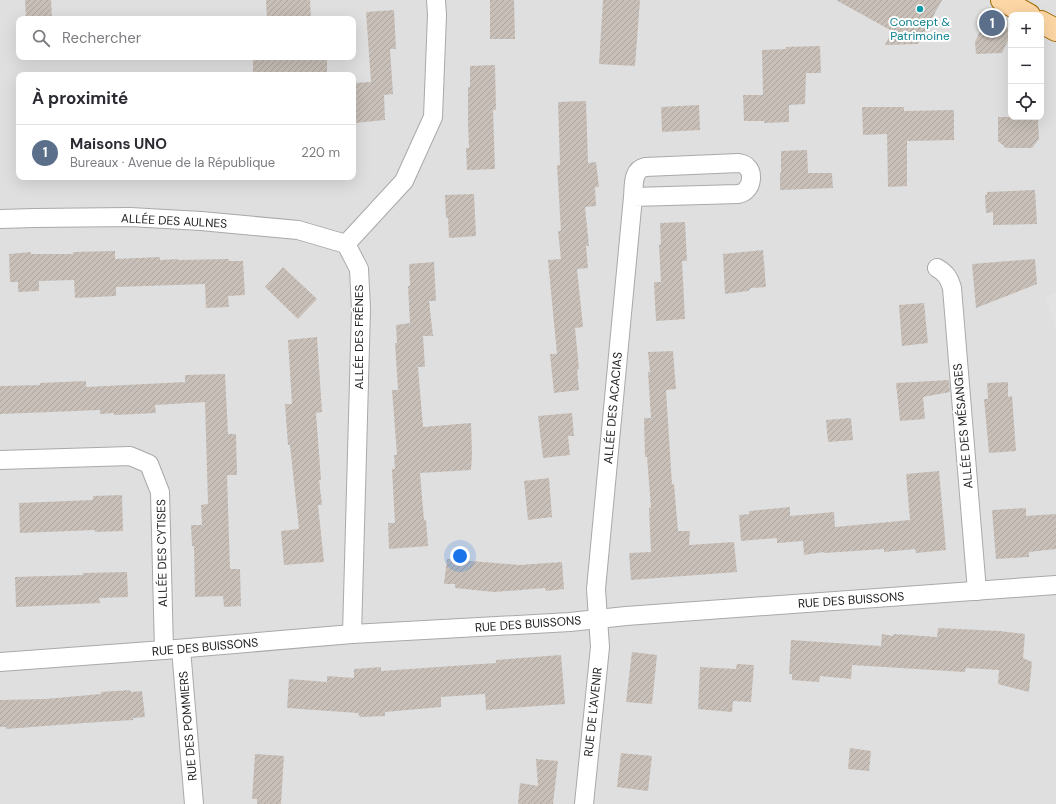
<!DOCTYPE html>
<html lang="fr">
<head>
<meta charset="utf-8">
<style>
  :root { --surface:#fff; --page:#f7f7f7; --text:#2b2b33; --muted:#7c7c81; --line:#e1e1e2; --accent:#d93025 }
  body { margin:0; font-family:"DM Sans",sans-serif; background:var(--page); color:var(--text) }
  .controls { position:absolute; right:12px; top:12px; display:grid; overflow:hidden; border-radius:8px; box-shadow:0 4px 16px #0002 }
  .controls button { width:36px; height:36px; display:grid; place-items:center; padding:0; border:0; border-bottom:1px solid var(--line); background:var(--surface); color:var(--text); font:20px sans-serif }
  .you { position:absolute; left:460px; top:556px; width:14px; height:14px; margin:-10px; border:3px solid #fff; border-radius:50%; background:#1a73e8; box-shadow:0 0 0 6px #1a73e833 }
  .badge { display:grid; place-items:center; width:26px; height:26px; border-radius:50%; background:var(--accent); color:#fff; font-size:13px; font-weight:700 }
  .pin { position:absolute; translate:-50% -50%; border:2px solid #fff; box-shadow:0 1px 4px #0006 }
  .list { margin:0; padding:0; list-style:none }
  h2 { display:flex; justify-content:space-between; align-items:center; height:52px; margin:0; padding:0 16px; font-size:17px }
  h2 small { font-size:13px; font-weight:400; color:var(--muted) }
  .list li { display:grid; grid-template-columns:26px 1fr auto; gap:12px; align-items:center; box-sizing:border-box; height:56px; padding:0 16px; border-top:1px solid var(--line) }
  .list b { display:block; font-size:15px; white-space:nowrap }
  .list p { margin:0; font-size:13px; white-space:nowrap; color:var(--muted) }
  .list em { font-size:13px; font-style:normal; color:var(--muted) }
  .icon { flex:none; width:22px; height:22px; fill:none; stroke:currentColor; stroke-width:2; stroke-linecap:round; stroke-linejoin:round }
  .map { position:relative; flex:none; width:1056px; height:804px; overflow:hidden }
  .search { position:absolute; background:var(--surface); box-shadow:0 4px 16px #0002; left:16px; top:16px; width:340px; height:44px; display:flex; align-items:center; gap:10px; box-sizing:border-box; padding:0 14px; border-radius:8px; color:var(--muted); font-size:15px }
  .panel { position:absolute; background:var(--surface); box-shadow:0 4px 16px #0002; left:16px; top:72px; width:340px; height:108px; border-radius:8px }
  .map>svg:first-child { display:block }
  .residential { fill:#e0dfdf; fill-rule:evenodd }
  .parking { fill:#e2e2e2 }
  .building { fill:url(#building-hatch) }
  .lines { fill:none; stroke-linecap:round; stroke-linejoin:round }
  .minor-casing { stroke:#a9a9a9; stroke-width:20 }
  .primary-casing { stroke:#a06b00; stroke-width:24 }
  .minor { stroke:#fff; stroke-width:18 }
  .primary { stroke:#fcd6a4; stroke-width:22 }
  .culture-dot { fill:#0f9aa8; stroke:#fff; stroke-width:1.5 }
  .labels { text-anchor:middle; dominant-baseline:central; stroke-width:4; stroke-linejoin:round; paint-order:stroke }
  .culture-label { font-size:12px; fill:#0d838f; stroke:#fff }
  .street-label { font-size:12px; fill:#222; stroke:#fff }
</style>
</head>
<body>
<div class="map">
<svg width="1056" height="804" viewBox="0 0 1056 804">
  <defs>
    <pattern id="building-hatch" width="6" height="6" patternUnits="userSpaceOnUse"><rect width="6" height="6" fill="#c7bfb8"/><path d="M-1 1l2-2M0 6l6-6M5 7l2-2" fill="none" stroke="#aba49e"/></pattern>
  </defs>
  <rect width="100%" height="100%" fill="#f2efe9"/>
  <path class="residential" d="M0 0H1056V804H0ZM1011 15H1041V117H1011ZM19 19H353V57H19ZM19 75H353V177H19Z"/>
  <path class="parking" d="M1056 293V328L1045 297Z"/>
  <g class="building">
    <path d="M25 0H51L52 19H26Z"/>
    <path d="M266 0H310L311 19H267Z"/>
    <path d="M490 0H514L515 39H490Z"/>
    <path d="M603 0H640L635 66 599 64Z"/>
    <path d="M836 0H942L918 44 885 45 892 31Z"/>
    <path d="M394 10 396 49H390L393 94 384 95 385 120 355 123 353 83 371 82 366 12Z"/>
    <path d="M987 17 1011 30V34L1002 53 976 54 975 42Z"/>
    <path d="M820 46 821 73H806L805 104 789 105V122L764 123V121H744L743 95H763L762 50 786 49V47Z"/>
    <path d="M253 57H327V73H311V75H284V74L253 75Z"/>
    <path d="M495 65 496 110H493L495 169 467 170 466 148H469L468 124V87H470V66Z"/>
    <path d="M586 101 588 163 596 162 599 187H595L596 206 585 207 589 246H586L588 268 577 269 583 327 575 328 579 369 577 370 579 390 554 393 550 354H557L548 260 561 259 558 231H561L557 165H560L558 102Z"/>
    <path d="M699 105 700 130 662 132 661 107Z"/>
    <path d="M862 107H904V111L954 110V140L907 141V186L888 187 887 134 863 135Z"/>
    <path d="M998 117H1034V120H1038L1039 139 1032 148H1006L998 141Z"/>
    <path d="M807 150 808 173H832L833 188 780 190V173H781V151Z"/>
    <path d="M1035 190 1037 224 993 225V212L986 213 985 195H987V192Z"/>
    <path d="M474 194 476 236 449 238 448 218H446L445 195Z"/>
    <path d="M685 222 687 261H682L685 319 656 321 654 282H661L659 245 661 244 660 223Z"/>
    <path d="M763 250 766 287 751 288 748 291 725 294 723 254Z"/>
    <path d="M115 251V259L160 257V260L178 259V260L229 259V261H243L245 295 228 296 229 307 206 308 205 284 116 287V296L75 298 74 280 39 281V291L18 292V282H10L9 254 31 252V254H73V252Z"/>
    <path d="M1035 259 1037 284 976 308 972 264Z"/>
    <path d="M434 262 436 301H429L433 336H423L425 367H418L423 427 471 423 472 454 471 470 420 473 424 520H426L428 546 389 549 388 523H395L392 469H395L394 455H397L392 390H398L395 343H397L396 325 410 323 408 286H410L409 264Z"/>
    <path d="M283 267 317 299 298 319 265 287Z"/>
    <path d="M924 303 928 343 902 346 899 305Z"/>
    <path d="M317 337 322 412 316 413 321 480H319L322 505H318L324 562 284 565 281 531 299 529 290 445H288L285 404H292L288 340Z"/>
    <path d="M673 351 676 389 666 390 672 485 674 484 678 531H690L689 545 734 542 737 572 631 580 629 553 651 552 649 508H651L647 457H645L644 418H651L648 372H650L648 352Z"/>
    <path d="M225 374 228 434H236L237 475H227L230 569H240L241 606 224 607 223 596 195 597 194 546H192L191 525H202L201 505 208 504 205 402 155 405 156 413 114 415V413L100 414V410L0 414V386L40 385V383L86 381V387L185 382V375Z"/>
    <path d="M949 380 950 392 923 397 925 419 900 421 896 383Z"/>
    <path d="M1008 382V397L1012 396 1016 451 989 453 984 399H988L987 383Z"/>
    <path d="M572 413 574 436H568L570 455 543 458 538 416Z"/>
    <path d="M851 418 853 440 828 442 826 420Z"/>
    <path d="M939 471 946 550 916 553 915 549 884 552V549L824 553V552L804 555 803 541 777 543V538L741 541 739 515 749 514V511L790 507V516L834 512 835 527 910 520 906 474Z"/>
    <path d="M549 478 552 517 528 520 524 481Z"/>
    <path d="M122 495 123 531 95 532V530L20 533 19 503 93 500V496Z"/>
    <path d="M1026 508V516L1056 514V549L1029 552V557L996 559 992 510Z"/>
    <path d="M447 559 519 565 562 562 564 589 546 591 545 588 494 592 455 588V584H444Z"/>
    <path d="M127 572 128 597 99 598 100 603 16 607 15 577 83 575V573Z"/>
    <path d="M938 628 999 631 1025 634 1023 658 1032 662 1029 692 998 684 999 670 966 668 965 672 852 665 851 679 820 676 819 682 792 680V674H789L791 640 881 646 882 634 893 636 894 634 937 637Z"/>
    <path d="M632 652 657 655 652 704 626 702Z"/>
    <path d="M561 655 565 704 486 710 485 694 441 697V707L385 712V716L360 717 358 713 287 708 289 679 327 682V676L354 678V669L381 667V671L496 663V660Z"/>
    <path d="M737 664 754 665 751 702 733 701 732 712 698 709 700 667 736 669Z"/>
    <path d="M130 690 131 692 142 691 145 717 133 718V720L84 723 6 729V727H0V700L45 699 101 694V692Z"/>
    <path d="M850 748 871 751 869 771 848 769Z"/>
    <path d="M621 753 652 756 648 791 617 787Z"/>
    <path d="M255 754 284 756 281 804H257V799H252Z"/>
    <path d="M536 759 558 761 553 804H518L520 783 538 786Z"/>
  </g>
  <g class="lines">
    <g class="minor-casing">
      <g id="minor">
        <path d="M0 219 34 218 130 217 201 221 298 230 346 244"/>
        <path d="M937 268C946 273 949 278 952 288L977 591"/>
        <path d="M0 460 130 456 149 464 160 492 164 650"/>
        <path d="M352 634 361 309 359 269 346 244 404 181 433 117 437 15 436 0"/>
        <path d="M181 649 194 804"/>
        <path d="M0 662 164 650 352 634 570 622 626 616 1056 585"/>
        <path d="M584 804 600 647 596 589 633 197C634 186 632 170 645 167L739 163C742 164 745 164 747 167 753 172 752 185 746 190 744 193 741 193 738 194L633 197"/>
      </g>
    </g>
    <g class="primary-casing">
      <g id="primary">
        <path d="M1002 0 1029 15"/>
        <path d="M1041 22 1056 30"/>
      </g>
    </g>
    <use href="#minor" class="minor"/>
    <use href="#primary" class="primary"/>
  </g>
  <circle class="culture-dot" cx="920" cy="9" r="4"/>
  <g class="labels">
    <g class="culture-label">
      <text x="920" y="22">Concept &amp;<tspan x="920" dy="14">Patrimoine</tspan></text>
    </g>
    <g class="street-label">
      <text transform="translate(174 221) rotate(3)">ALLÉE DES AULNES</text>
      <text transform="translate(359 337) rotate(-90)">ALLÉE DES FRÊNES</text>
      <text transform="translate(613 408) rotate(-85)">ALLÉE DES ACACIAS</text>
      <text transform="translate(963 426) rotate(-95)">ALLÉE DES MÉSANGES</text>
      <text transform="translate(162 553) rotate(-91)">ALLÉE DES CYTISES</text>
      <text transform="translate(851 600) rotate(-4)">RUE DES BUISSONS</text>
      <text transform="translate(528 624) rotate(-4)">RUE DES BUISSONS</text>
      <text transform="translate(205 647) rotate(-5)">RUE DES BUISSONS</text>
      <text transform="translate(593 712) rotate(-84)">RUE DE L'AVENIR</text>
      <text transform="translate(188 726) rotate(-95)">RUE DES POMMIERS</text>
    </g>
  </g>
</svg>
<div class="controls">
<button>+</button>
<button>−</button>
<button><svg class="icon" aria-label="locate" viewBox="0 0 24 24"><circle cx="12" cy="12" r="6"/><path d="M12 2v4M12 18v4M2 12h4M18 12h4"/></svg></button>
</div>
<div class="you"></div>
<div class="pin badge" style="left:992px;top:23px;background:#5c6f8a">1</div>
<div class="search"><svg class="icon" aria-label="search" viewBox="0 0 24 24"><circle cx="10" cy="10" r="6"/><path d="M15 15l6 6"/></svg>Rechercher</div>
<section class="panel">
<h2>À proximité<small></small></h2>
<ul class="list">
<li><span class="badge" style="background:#5c6f8a">1</span><div><b>Maisons UNO</b><p>Bureaux · Avenue de la République</p></div><em>220 m</em></li>
</ul>
</section>
</div>
</body>
</html>
